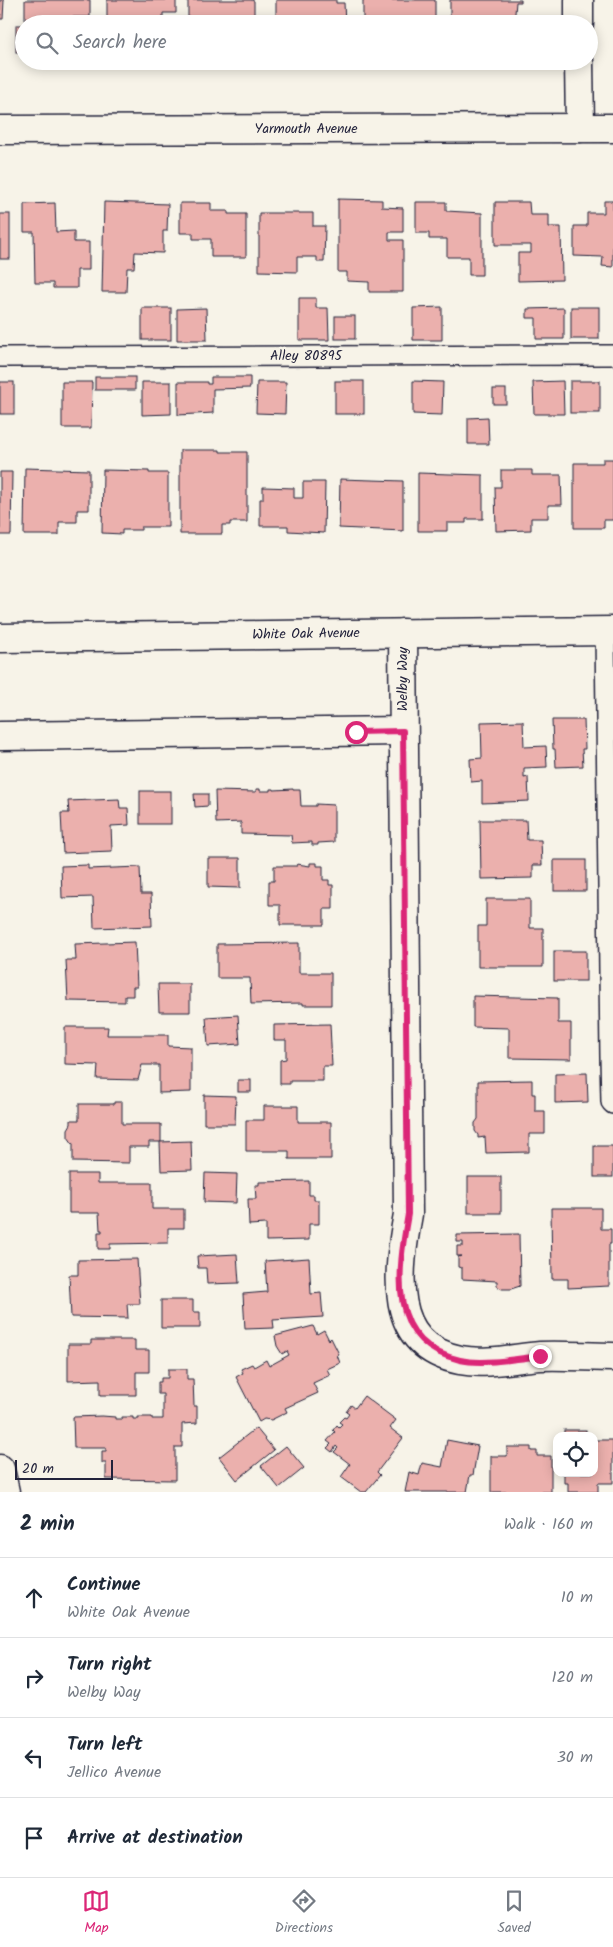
<!DOCTYPE html>
<html lang="en">
<head>
<meta charset="utf-8">
<style>
  :root { --surface:#fff; --page:#f2f2f3; --text:#1f2937; --muted:#747a83; --line:#e0e1e3; --accent:#db2777 }
  body { margin:0; font-family:Kalam,sans-serif; background:var(--page); color:var(--text) }
  .controls { position:absolute; right:15px; bottom:15px; display:grid; overflow:hidden; border-radius:10px; box-shadow:0 2px 12px #0003 }
  .controls button { width:45px; height:45px; display:grid; place-items:center; padding:0; border:0; border-bottom:1px solid var(--line); background:var(--surface); color:var(--text); font:25px sans-serif }
  .scale { position:absolute; left:15px; bottom:12px; width:98px; box-sizing:border-box; padding-left:5px; border:2px solid #22223b; border-top:0; font-size:14px; line-height:18px; white-space:nowrap; color:#22223b; -webkit-text-stroke:4px #f7f3e8; paint-order:stroke }
  .stop { position:absolute; width:15px; height:15px; margin:-11px; border:4px solid #db2777; border-radius:50%; background:#fff }
  .stop.end { background:#db2777; border-color:#fff; box-shadow:0 1px 5px #0008 }
  .list { margin:0; padding:0; list-style:none }
  h2 { display:flex; justify-content:space-between; align-items:center; height:65px; margin:0; padding:0 20px; font-size:21px }
  h2 small { font-size:16px; font-weight:400; color:var(--muted) }
  .list li { display:grid; grid-template-columns:32px 1fr auto; gap:15px; align-items:center; box-sizing:border-box; height:80px; padding:0 20px; border-top:1px solid var(--line) }
  .list b { display:block; font-size:19px; white-space:nowrap }
  .list p { margin:0; font-size:16px; white-space:nowrap; color:var(--muted) }
  .list em { font-size:16px; font-style:normal; color:var(--muted) }
  .icon { flex:none; width:28px; height:28px; fill:none; stroke:currentColor; stroke-width:2; stroke-linecap:round; stroke-linejoin:round }
  .map { position:relative; flex:none; width:613px; height:1492px; overflow:hidden }
  .search { position:absolute; background:var(--surface); box-shadow:0 2px 12px #0003; left:15px; right:15px; top:15px; height:55px; display:flex; align-items:center; gap:12px; box-sizing:border-box; padding:0 18px; border-radius:28px; color:var(--muted); font-size:19px }
  .sheet { height:385px; background:var(--surface) }
  nav { display:flex; justify-content:space-around; align-items:center; box-sizing:border-box; height:70px; border-top:1px solid var(--line); background:var(--surface); font-size:14px; color:var(--muted) }
  nav a { display:grid; justify-items:center; gap:2px }
  nav .on { color:var(--accent) }
  .map>svg:first-child { display:block }
  .building { fill:#ebb0ad; stroke:#22223b }
  .lines { fill:none; stroke-linecap:round; stroke-linejoin:round }
  .service-casing { stroke:#22223b; stroke-width:22 }
  .minor-casing { stroke:#22223b; stroke-width:31 }
  .primary-casing { stroke:#22223b; stroke-width:31 }
  .service { stroke:#f7f3e8; stroke-width:19 }
  .minor { stroke:#f7f3e8; stroke-width:28 }
  .primary { stroke:#f7f3e8; stroke-width:28 }
  .route { stroke:#db2777; stroke-width:6 }
  .labels { text-anchor:middle; dominant-baseline:central; stroke-width:4.5; stroke-linejoin:round; paint-order:stroke }
  .street-label { font-size:14px; fill:#22223b; stroke:#f7f3e8 }
</style>
</head>
<body>
<div class="map">
<svg width="613" height="1492" viewBox="0 0 613 1492">
  <rect width="100%" height="100%" fill="#f7f3e8"/>
  <filter id="ink" filterUnits="userSpaceOnUse"><feTurbulence type="fractalNoise" baseFrequency=".02" numOctaves="2"/><feDisplacementMap in="SourceGraphic" scale="10" xChannelSelector="R" yChannelSelector="G"/><feConvolveMatrix kernelMatrix="1 2 1 2 8 2 1 2 1" color-interpolation-filters="sRGB"/></filter>
  <g filter="url(#ink)">
    <g class="building">
      <path d="M0 0H4L3 19H0Z"/>
      <path d="M25 0H90V17H54V24H25Z"/>
      <path d="M107 0H176V13H163V19L147 20V24H107Z"/>
      <path d="M188 0H251L254 1V24H188Z"/>
      <path d="M276 0H336V3H344L345 24H276Z"/>
      <path d="M363 0H435V18H410V21H399V24L363 22Z"/>
      <path d="M450 0H521V2H516L514 24H445H450Z"/>
      <rect x="16" y="25" width="8" height="27"/>
      <path d="M338 199 382 200V207L403 208V232H389V240H403V292H369V282L347 281V272H338Z"/>
      <path d="M604 201H613V267L602 266 603 257 574 256V226H587V213H604Z"/>
      <path d="M104 202 168 204 167 231H163V253L135 252 134 268H127L126 292H102Z"/>
      <path d="M416 202H446V211L482 213V275H469V257H447V239H429V233H416Z"/>
      <path d="M495 202H529L530 215H549V227H561L562 280 518 281V253H531V245H495Z"/>
      <path d="M55 203 56 232 74 231V242H89V270H77V288H53V283H35L34 232H24V204Z"/>
      <path d="M180 203H211V211H228V214H246V257H211V239H193V233H180Z"/>
      <path d="M259 213H313V226H325L324 262H317V257H297V272L259 271Z"/>
      <rect x="0" y="214" width="10" height="45"/>
      <path d="M299 298H316V308H328L329 340H299Z"/>
      <path d="M442 307V340H413V308Z"/>
      <rect x="571" y="307" width="28" height="32"/>
      <rect x="142" y="308" width="29" height="32"/>
      <path d="M206 308 207 340H177V309Z"/>
      <path d="M564 308V339H536V318H527V309Z"/>
      <rect x="335" y="316" width="20" height="23"/>
      <rect x="95" y="377" width="40" height="13"/>
      <path d="M211 377H250V388L213 389V413L178 415V382H207V384H211Z"/>
      <rect x="335" y="381" width="29" height="33"/>
      <path d="M413 381 443 382 442 415 413 414Z"/>
      <path d="M563 381 564 414H534L533 382Z"/>
      <rect x="570" y="381" width="30" height="32"/>
      <rect x="0" y="382" width="14" height="32"/>
      <path d="M62 382H92L91 428H62Z"/>
      <path d="M142 382H171V414L142 415Z"/>
      <path d="M257 382H286L285 414 256 413Z"/>
      <rect x="493" y="389" width="13" height="15"/>
      <path d="M488 417 489 444H468V418Z"/>
      <path d="M180 450H220V452H247V522H230V525H222V534H180Z"/>
      <path d="M603 459H613V520H604V528H574V463H603Z"/>
      <path d="M25 468 89 470V510H77V522H59V535H24Z"/>
      <path d="M103 470 149 471V473H168V527H141V530H122V534L102 533Z"/>
      <path d="M501 470H532V475H561L562 505H548V518H531V530L496 531 495 487H501Z"/>
      <path d="M0 472H12L11 535H0Z"/>
      <path d="M418 473 483 475V519H466V523H447V531H418Z"/>
      <path d="M340 479 403 481V531L339 528Z"/>
      <path d="M303 482H325L324 533 288 531V526H260V499H263V487L294 488V498H303Z"/>
      <path d="M552 720H584L585 749H582L583 766 556 767 555 749H553Z"/>
      <path d="M523 721 524 747 546 746 547 767 524 768V778L528 777 529 801 482 803V781L471 782 470 759 482 758 481 722Z"/>
      <path d="M256 789H260V791H270V789H274V790L293 789V790H300L301 806H316V804L334 805V842L318 843V845H312V842L292 843 291 835 241 834V822L216 823 215 791 256 792Z"/>
      <rect x="140" y="791" width="31" height="33"/>
      <path d="M194 794H208V806L195 807Z"/>
      <path d="M119 799 120 808H128L129 825 111 826 112 851 63 853 61 813H69L68 801Z"/>
      <path d="M480 820H526L527 840H541L542 865H533V878L481 879Z"/>
      <path d="M208 858H240V888L208 887Z"/>
      <rect x="554" y="860" width="32" height="31"/>
      <path d="M310 863H317V866H323V880H329V885H333V909H324V925H280V905H269V881H274V866H297V864L310 866Z"/>
      <path d="M88 865V869L140 867 141 894H151L152 926 94 928 93 897 62 898 61 866Z"/>
      <path d="M486 899H530V928H543V967H478V926H486Z"/>
      <path d="M135 942 137 987H133V996H125V1002L68 1001 66 960H76L75 944Z"/>
      <path d="M299 943V973H331V1005H303V1003L251 1004 250 978H217V944Z"/>
      <rect x="554" y="951" width="32" height="30"/>
      <path d="M158 984H190V1012H159Z"/>
      <path d="M473 996 558 998V1023H571V1059L509 1058V1028L473 1027Z"/>
      <path d="M238 1015 240 1044 208 1046 206 1017Z"/>
      <path d="M330 1024 332 1066H323V1081H290V1084H280V1060L286 1059V1040H274V1025Z"/>
      <path d="M65 1027H108L107 1035H168V1046L191 1047V1092L159 1093V1065H142L138 1080 97 1079 98 1065 65 1064Z"/>
      <path d="M587 1073 588 1102 555 1103V1074Z"/>
      <rect x="238" y="1080" width="13" height="12"/>
      <path d="M532 1080V1094H535V1111H545V1134H529V1152L486 1153 485 1137 478 1138V1135L475 1131V1123L478 1119V1081Z"/>
      <path d="M204 1095 236 1096 235 1124H204Z"/>
      <path d="M114 1102H122V1124H161V1142H149V1147H129V1163L73 1162V1144L68 1137V1129L71 1124V1120H79V1104H114Z"/>
      <path d="M264 1106H298V1122H331V1159H289V1151H246V1120H264Z"/>
      <path d="M191 1141 192 1170 161 1171 160 1142Z"/>
      <rect x="594" y="1146" width="19" height="31"/>
      <path d="M205 1173 237 1174 236 1203 204 1202Z"/>
      <path d="M69 1174H98V1183H152V1209H184V1228H168V1243L110 1244V1249H98V1232H102V1230H100L99 1213H69Z"/>
      <rect x="468" y="1177" width="33" height="36"/>
      <path d="M309 1181V1195H314V1200H319V1224H309V1240L266 1241V1224L249 1225 248 1199H256L255 1185H259V1182Z"/>
      <path d="M551 1208H601V1229H611V1244H609V1286L568 1288V1279H552Z"/>
      <path d="M519 1234 520 1286 511 1289H502L497 1286V1281L462 1279V1268L458 1267V1257L462 1256H457V1246H463V1242H457V1235Z"/>
      <path d="M237 1254 239 1283 207 1284 206 1268H198L197 1256Z"/>
      <path d="M309 1258 311 1294 321 1293 323 1317 273 1320 274 1328 245 1329 243 1294 267 1292 265 1261Z"/>
      <path d="M137 1259 140 1304H127L128 1318 71 1317 69 1275H78V1260Z"/>
      <path d="M161 1300H193V1312H200V1328H161Z"/>
      <path d="M313 1326 317 1334 324 1330 329 1340 331 1338 339 1354 337 1355 340 1363 327 1369 330 1375 313 1383 318 1393 285 1408 287 1412 271 1420 264 1419 259 1422 236 1377 243 1373 241 1369 252 1364 254 1367 266 1360 269 1366 289 1355 287 1351 282 1354 277 1346 275 1336Z"/>
      <path d="M91 1340H135V1350H149V1372H136V1395H100V1380L68 1381V1344H91Z"/>
      <path d="M168 1369H187V1379H193L194 1406H197V1423L182 1424V1447H175V1480L106 1479V1463H102V1451H106V1448H74L73 1417 102 1416 115 1417V1419H122V1417H133V1419H138V1417H152V1419H163V1394H158V1382H161V1378H168Z"/>
      <path d="M364 1396 396 1420 390 1428 403 1438 377 1472 380 1475 366 1492H361L341 1477 350 1464 334 1452 338 1448 336 1446 332 1452 327 1448 331 1444 327 1441 335 1432 333 1430 337 1425 339 1427 342 1424 339 1422 344 1417 346 1418 349 1414 346 1412 351 1405 355 1408Z"/>
      <path d="M256 1428 274 1450 237 1480 219 1457Z"/>
      <rect x="564" y="1430" width="22" height="6"/>
      <path d="M447 1440 478 1446 473 1475H470L467 1492H405L409 1472 419 1475 422 1463 442 1467Z"/>
      <path d="M594 1440H613V1483H598V1492H568V1483H564V1473H594Z"/>
      <path d="M286 1446 304 1468 279 1488 261 1466Z"/>
      <path d="M507 1447H531V1451H537V1456H551V1492H491V1456H507Z"/>
    </g>
    <g class="lines">
      <g class="service-casing">
        <g id="service">
          <path d="M0 357 613 355"/>
          <path d="M605 631 610 1057 611 1102 613 1104"/>
        </g>
      </g>
      <g class="minor-casing">
        <g id="minor">
          <path d="M579 0V24"/>
          <path d="M579 61 580 128"/>
          <path d="M0 130 613 128"/>
          <path d="M403 633 408 1214C398 1270 386 1345 460 1360 486 1365 514 1358 540 1356 564 1355 589 1357 613 1357"/>
          <path d="M0 736 403 731"/>
          <path d="M0 1469 5 1492"/>
        </g>
      </g>
      <g class="primary-casing">
        <path id="primary" d="M0 638 613 631"/>
      </g>
      <use href="#service" class="service"/>
      <use href="#minor" class="minor"/>
      <use href="#primary" class="primary"/>
    </g>
  </g>
  <g class="lines" filter="url(#ink)">
    <path class="route" d="M356 732 403 731 408 1214C398 1271 386 1343 460 1360 482 1365 517 1359 540 1356"/>
  </g>
  <g class="labels">
    <g class="street-label">
      <text x="306" y="129">Yarmouth Avenue</text>
      <text x="306" y="356">Alley 80895</text>
      <text transform="translate(306 634) rotate(-1)">White Oak Avenue</text>
      <text transform="translate(403 679) rotate(-90)">Welby Way</text>
    </g>
  </g>
</svg>
<div class="controls">
<button><svg class="icon" aria-label="locate" viewBox="0 0 24 24"><circle cx="12" cy="12" r="6"/><path d="M12 2v4M12 18v4M2 12h4M18 12h4"/></svg></button>
</div>
<div class="scale">20 m</div>
<div class="stop" style="left:356px;top:732px"></div>
<div class="stop end" style="left:540px;top:1356px"></div>
<div class="search"><svg class="icon" aria-label="search" viewBox="0 0 24 24"><circle cx="10" cy="10" r="6"/><path d="M15 15l6 6"/></svg>Search here</div>
</div>
<section class="sheet">
<h2>2 min<small>Walk · 160 m</small></h2>
<ul class="list">
<li><svg class="icon" aria-label="ahead" viewBox="0 0 24 24"><path d="M12 20V5M6 11l6-6 6 6"/></svg><div><b>Continue</b><p>White Oak Avenue</p></div><em>10 m</em></li>
<li><svg class="icon" aria-label="right" viewBox="0 0 24 24"><path d="M7 20v-9h11M14 6l5 5-5 5"/></svg><div><b>Turn right</b><p>Welby Way</p></div><em>120 m</em></li>
<li><svg class="icon" aria-label="left" viewBox="0 0 24 24"><path d="M17 20v-9H6M10 6l-5 5 5 5"/></svg><div><b>Turn left</b><p>Jellico Avenue</p></div><em>30 m</em></li>
<li><svg class="icon" aria-label="arrive" viewBox="0 0 24 24"><path d="M6 21V4h12l-3 4 3 4H6"/></svg><div><b>Arrive at destination</b></div></li>
</ul>
</section>
<nav>
<a class="on"><svg class="icon" aria-label="map" viewBox="0 0 24 24"><path d="M3 6l6-2 6 2 6-2v14l-6 2-6-2-6 2zM9 4v14M15 6v14"/></svg>Map</a>
<a><svg class="icon" aria-label="directions" viewBox="0 0 24 24"><path d="M12 3l9 9-9 9-9-9zM9 14v-3h6M13 9l2 2-2 2"/></svg>Directions</a>
<a><svg class="icon" aria-label="saved" viewBox="0 0 24 24"><path d="M7 4h10v16l-5-4-5 4z"/></svg>Saved</a>
</nav>
</body>
</html>
